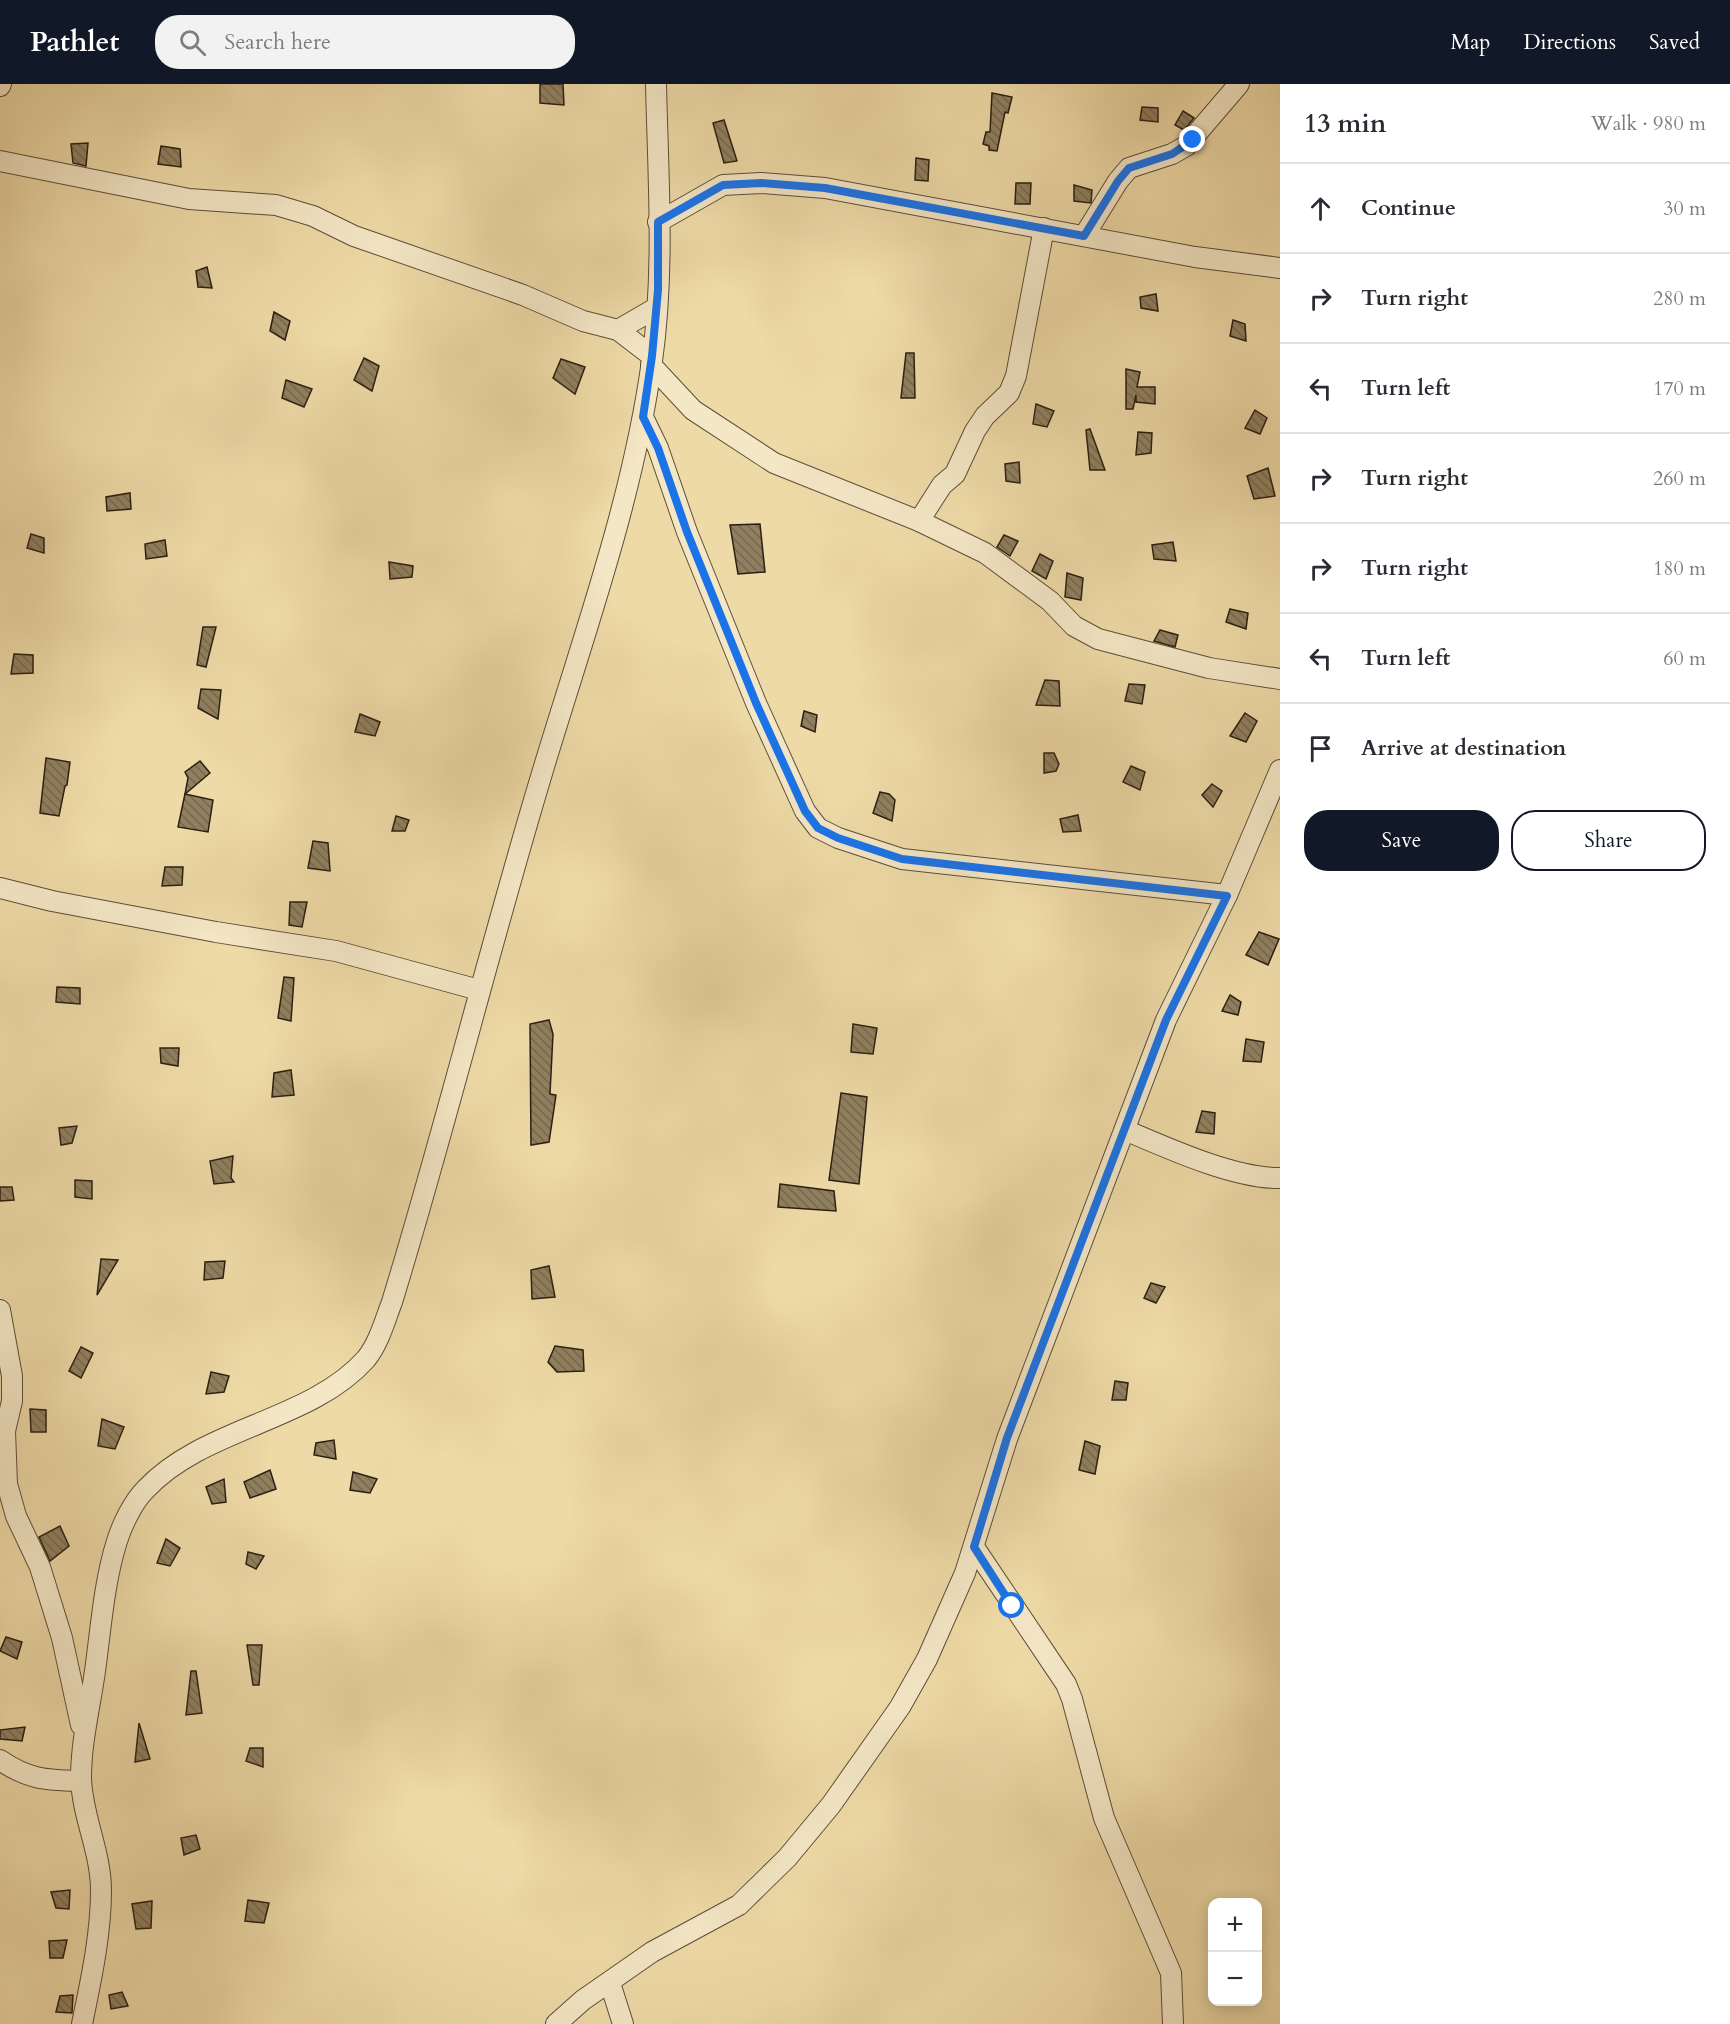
<!DOCTYPE html>
<html lang="en">
<head>
<meta charset="utf-8">
<style>
  :root { --surface:#fff; --page:#f2f2f3; --text:#2b2b33; --muted:#7c7c81; --line:#e1e1e2; --accent:#111827 }
  body { margin:0; font-family:Cardo,serif; background:var(--page); color:var(--text) }
  .controls { position:absolute; right:18px; bottom:18px; display:grid; overflow:hidden; border-radius:12px; box-shadow:0 3px 15px #0003 }
  .controls button { width:54px; height:54px; display:grid; place-items:center; padding:0; border:0; border-bottom:2px solid var(--line); background:var(--surface); color:var(--text); font:30px sans-serif }
  .stop { position:absolute; width:18px; height:18px; margin:-14px; border:4px solid #1a73e8; border-radius:50%; background:#fff }
  .stop.end { background:#1a73e8; border-color:#fff; box-shadow:0 2px 6px #0008 }
  .list { margin:0; padding:0; list-style:none }
  h2 { display:flex; justify-content:space-between; align-items:center; height:78px; margin:0; padding:0 24px; font-size:26px }
  h2 small { font-size:20px; font-weight:400; color:var(--muted) }
  .list li { display:grid; grid-template-columns:39px 1fr auto; gap:18px; align-items:center; box-sizing:border-box; height:90px; padding:0 24px; border-top:2px solid var(--line) }
  .list b { display:block; font-size:22px; white-space:nowrap }
  .list em { font-size:20px; font-style:normal; color:var(--muted) }
  .actions { display:flex; gap:12px; padding:18px 24px }
  .actions a { flex:1; padding:14px 0; border:2px solid var(--accent); border-radius:24px; text-align:center; font-size:21px; color:var(--accent) }
  .actions .main { background:var(--accent); color:#fff }
  .icon { flex:none; width:33px; height:33px; fill:none; stroke:currentColor; stroke-width:2; stroke-linecap:round; stroke-linejoin:round }
  .map { position:relative; flex:none; width:1280px; height:1940px; overflow:hidden }
  header { display:flex; align-items:center; gap:36px; box-sizing:border-box; height:84px; padding:0 30px; background:var(--accent); color:#fff }
  header strong { font-size:28px }
  nav { display:flex; gap:33px; margin-inline-start:auto; font-size:21px }
  .search { width:420px; height:54px; background:var(--page); display:flex; align-items:center; gap:15px; box-sizing:border-box; padding:0 21px; border-radius:24px; color:var(--muted); font-size:22px }
  main { display:flex }
  aside { flex:1; background:var(--surface) }
  .map>svg:first-child { display:block }
  .building { fill:url(#building-back-hatch); stroke:#2b1f12; stroke-width:1.5 }
  .lines { fill:none; stroke-linecap:round; stroke-linejoin:round }
  .minor-casing { stroke:#5c4e37; stroke-width:22 }
  .minor { stroke:#f4e7c6; stroke-width:20 }
  .route { stroke:#1a73e8; stroke-width:8 }
</style>
</head>
<body>
<header>
<strong>Pathlet</strong>
<div class="search"><svg class="icon" aria-label="search" viewBox="0 0 24 24"><circle cx="10" cy="10" r="6"/><path d="M15 15l6 6"/></svg>Search here</div>
<nav><a>Map</a><a>Directions</a><a>Saved</a></nav>
</header>
<main>
<div class="map">
<svg width="1280" height="1940" viewBox="0 0 1280 1940">
  <defs>
    <pattern id="building-back-hatch" width="6" height="6" patternUnits="userSpaceOnUse" patternTransform="scale(1.5)"><rect width="6" height="6" fill="#90805f"/><path d="M-1 5l2 2M0 0l6 6M5-1l2 2" fill="none" stroke="#76684d"/></pattern>
  </defs>
  <rect width="100%" height="100%" fill="#eedaa7"/>
  <filter id="stains"><feTurbulence type="fractalNoise" baseFrequency=".00333" numOctaves="4"/><feColorMatrix values="0 0 0 0 .2 0 0 0 0 .09 0 0 0 0 .02 0 0 0 .5 -.17"/></filter>
  <radialGradient id="worn" r=".72"><stop offset=".6" stop-color="#630" stop-opacity="0"/><stop offset="1" stop-color="#630" stop-opacity=".3"/></radialGradient>
  <g class="building">
    <path d="M540 0H563L564 21 540 19Z"/>
    <path d="M992 9 1012 13 1008 29 1005 28 997 67 989 66V62L983 60 986 48H990Z"/>
    <path d="M1142 23 1158 24V38L1140 36Z"/>
    <path d="M1183 27 1194 34 1184 46 1175 41Z"/>
    <path d="M724 36 737 77 724 79 713 39Z"/>
    <path d="M88 59 86 82 73 79 71 60Z"/>
    <path d="M161 62 180 65 181 83 158 80Z"/>
    <path d="M916 74 929 76 928 97 915 96Z"/>
    <path d="M1016 99H1031L1030 120H1015Z"/>
    <path d="M1074 101 1092 106 1091 119 1074 117Z"/>
    <path d="M207 183 212 204 198 203 196 187Z"/>
    <path d="M1156 210 1158 227 1141 224 1140 213Z"/>
    <path d="M274 228 290 237 285 256 270 247Z"/>
    <path d="M1233 236 1245 240 1246 257 1230 252Z"/>
    <path d="M906 269H914L915 314H901Z"/>
    <path d="M364 274 379 282 372 307 354 296Z"/>
    <path d="M561 275 585 283 575 310 553 294Z"/>
    <path d="M1126 285 1140 288 1137 303H1155V320L1136 318V311L1133 325H1126Z"/>
    <path d="M286 296 312 305 304 323 282 314Z"/>
    <path d="M1036 320 1054 327 1047 343 1033 340Z"/>
    <path d="M1255 326 1267 334 1260 350 1245 344Z"/>
    <path d="M1090 345 1105 386H1090L1086 346Z"/>
    <path d="M1138 348 1152 349 1151 369 1136 371Z"/>
    <path d="M1019 378 1020 399 1006 397 1005 380Z"/>
    <path d="M1268 384 1275 412 1254 415 1247 392Z"/>
    <path d="M130 409 131 425 107 427 106 413Z"/>
    <path d="M760 440 765 488 738 490 730 441Z"/>
    <path d="M31 450 44 454V469L27 464Z"/>
    <path d="M1004 451 1018 457 1010 472 997 463Z"/>
    <path d="M165 456 167 472 146 475 145 460Z"/>
    <path d="M1173 458 1176 477 1154 475 1152 461Z"/>
    <path d="M1040 470 1053 477 1046 495 1032 487Z"/>
    <path d="M389 478 413 482 412 493 390 495Z"/>
    <path d="M1067 489 1083 494 1081 516 1065 513Z"/>
    <path d="M1230 525 1248 529 1246 545 1226 538Z"/>
    <path d="M203 543H216L206 583 197 581Z"/>
    <path d="M1160 546 1178 551 1175 563 1154 557Z"/>
    <path d="M14 570 33 571V589L11 590Z"/>
    <path d="M1045 596 1059 597 1060 622 1036 621Z"/>
    <path d="M1129 600 1145 601 1142 620 1125 617Z"/>
    <path d="M201 605 221 606 218 635 198 624Z"/>
    <path d="M804 627 817 631 815 648 801 642Z"/>
    <path d="M1245 629 1257 637 1246 658 1230 652Z"/>
    <path d="M360 630 380 638 375 652 355 648Z"/>
    <path d="M1044 669H1054L1059 680 1056 687 1044 689Z"/>
    <path d="M46 674 70 678 67 701 65 702 59 732 40 729Z"/>
    <path d="M200 677 210 689 185 710 188 694 185 688Z"/>
    <path d="M1131 682 1145 688 1140 706 1123 698Z"/>
    <path d="M1212 700 1222 707 1213 723 1202 711Z"/>
    <path d="M880 708 889 710 895 716 892 737 873 729Z"/>
    <path d="M185 710 213 716 208 748 178 743Z"/>
    <path d="M1078 731 1081 747 1063 748 1060 735Z"/>
    <path d="M396 732 409 736 405 747H392Z"/>
    <path d="M313 757 328 759 330 787 308 784Z"/>
    <path d="M165 783H183L182 801 162 802Z"/>
    <path d="M290 818H307L302 843 289 841Z"/>
    <path d="M1259 848 1279 855 1268 881 1246 871Z"/>
    <path d="M284 893 294 894 291 937 278 934Z"/>
    <path d="M57 903 80 904V920L56 918Z"/>
    <path d="M1230 911 1241 918 1238 931 1222 927Z"/>
    <path d="M549 936 553 950 550 1010 556 1011 549 1058 531 1061 530 940Z"/>
    <path d="M853 940 877 944 873 970 851 968Z"/>
    <path d="M1246 955 1264 958 1261 978 1243 977Z"/>
    <path d="M160 964H179L178 982 161 979Z"/>
    <path d="M291 986 294 1011 272 1013 274 989Z"/>
    <path d="M841 1009 867 1013 859 1100 829 1096Z"/>
    <path d="M1202 1027 1215 1029 1214 1050 1196 1048Z"/>
    <path d="M77 1042 72 1059 61 1061 59 1044Z"/>
    <path d="M233 1072 231 1094 234 1098 214 1100 210 1077Z"/>
    <path d="M75 1096 92 1097V1115L75 1113Z"/>
    <path d="M780 1100 834 1107 836 1127 778 1123Z"/>
    <path d="M0 1103H12L14 1116 0 1117Z"/>
    <path d="M101 1175 118 1176 97 1211Z"/>
    <path d="M225 1177 223 1194 204 1196 205 1178Z"/>
    <path d="M549 1182 555 1213 532 1215 531 1186Z"/>
    <path d="M1151 1199 1165 1203 1156 1219 1144 1214Z"/>
    <path d="M555 1262 583 1266 584 1287 557 1288 548 1278Z"/>
    <path d="M81 1263 93 1269 81 1294 69 1287Z"/>
    <path d="M211 1288 229 1292 224 1308 206 1310Z"/>
    <path d="M1115 1297 1128 1299 1126 1316H1112Z"/>
    <path d="M30 1325 46 1326V1348H31Z"/>
    <path d="M102 1335 124 1343 115 1365 98 1362Z"/>
    <path d="M334 1356 336 1375 314 1371 316 1359Z"/>
    <path d="M1085 1357 1100 1362 1095 1390 1079 1386Z"/>
    <path d="M270 1386 276 1405 250 1414 244 1398Z"/>
    <path d="M353 1388 377 1395 370 1409 350 1406Z"/>
    <path d="M224 1395 226 1418 212 1420 206 1403Z"/>
    <path d="M60 1442 69 1462 50 1477 39 1453Z"/>
    <path d="M166 1455 180 1464 170 1482 157 1479Z"/>
    <path d="M248 1468 264 1472 256 1485 246 1480Z"/>
    <path d="M6 1553 22 1558 17 1575 0 1567Z"/>
    <path d="M247 1561H262L259 1601H253Z"/>
    <path d="M191 1587H196L202 1629 186 1631Z"/>
    <path d="M139 1639 150 1675 135 1678Z"/>
    <path d="M25 1643 22 1657 0 1655V1646Z"/>
    <path d="M250 1664H263V1683L246 1677Z"/>
    <path d="M196 1751 200 1765 184 1771 181 1754Z"/>
    <path d="M70 1806 69 1825 56 1824 51 1808Z"/>
    <path d="M248 1816 269 1819 264 1839 245 1837Z"/>
    <path d="M152 1817 151 1844 136 1845 132 1820Z"/>
    <path d="M67 1856 63 1874H50L49 1857Z"/>
    <path d="M122 1908 128 1922 111 1925 109 1911Z"/>
    <path d="M73 1911 72 1929 56 1928 60 1912Z"/>
  </g>
  <g class="lines">
    <g class="minor-casing">
      <g id="minor">
        <path d="M0 2 1 0"/>
        <path d="M0 77 189 115 276 121 313 132 354 152 523 211 583 237 618 246 652 272"/>
        <path d="M658 138 723 101 761 99 825 104 1195 173 1280 184"/>
        <path d="M1084 152 1118 97 1129 84 1172 70 1186 62 1239 0"/>
        <path d="M618 246 656 224"/>
        <path d="M651 281 693 326 774 379 919 437 985 469 1050 517 1074 542 1098 555 1209 584 1280 595"/>
        <path d="M643 333 658 364 687 448 756 619 805 727 818 744 838 754 902 775 1227 811"/>
        <path d="M919 437 942 401 955 390 975 347 985 332 1009 309 1016 292 1044 144"/>
        <path d="M0 804 52 817 216 848 336 867 479 906"/>
        <path d="M1125 1046C1167 1064 1235 1095 1280 1094"/>
        <path d="M0 1226 12 1292V1317L5 1347 7 1400 16 1432 40 1483 62 1554 81 1641"/>
        <path d="M974 1463 1066 1600 1072 1615 1104 1734 1171 1889 1173 1940"/>
        <path d="M0 1676C29 1696 47 1696 81 1697"/>
        <path d="M610 1899 623 1940"/>
        <path d="M82 1940C91 1896 101 1851 101 1806 101 1768 82 1732 81 1694 81 1658 90 1623 95 1587 101 1544 104 1498 117 1457 122 1441 133 1418 145 1406 203 1343 310 1338 366 1275 379 1259 385 1236 392 1218 445 1045 488 869 540 696 581 558 632 421 652 277 665 186 658 92 656 0"/>
        <path d="M556 1940 583 1916 652 1868 739 1821 787 1774 831 1721 900 1623 927 1575 965 1489 1007 1355 1166 936 1227 811 1280 686"/>
      </g>
    </g>
    <use href="#minor" class="minor"/>
  </g>
  <g class="lines">
    <path class="route" d="M1012 1522 974 1463 1007 1354 1166 936 1227 812 902 775 838 754 818 744 805 727 756 619 687 448 658 364 643 333 652 272 658 206V138L723 101 761 99 825 104 1084 152 1118 97 1129 84 1172 70 1193 56"/>
  </g>
  <rect width="100%" height="100%" filter="url(#stains)"/>
  <rect width="100%" height="100%" fill="url(#worn)"/>
</svg>
<div class="controls">
<button>+</button>
<button>−</button>
</div>
<div class="stop" style="left:1012px;top:1522px"></div>
<div class="stop end" style="left:1193px;top:56px"></div>
</div>
<aside>
<h2>13 min<small>Walk · 980 m</small></h2>
<ul class="list">
<li><svg class="icon" aria-label="ahead" viewBox="0 0 24 24"><path d="M12 20V5M6 11l6-6 6 6"/></svg><div><b>Continue</b></div><em>30 m</em></li>
<li><svg class="icon" aria-label="right" viewBox="0 0 24 24"><path d="M7 20v-9h11M14 6l5 5-5 5"/></svg><div><b>Turn right</b></div><em>280 m</em></li>
<li><svg class="icon" aria-label="left" viewBox="0 0 24 24"><path d="M17 20v-9H6M10 6l-5 5 5 5"/></svg><div><b>Turn left</b></div><em>170 m</em></li>
<li><svg class="icon" aria-label="right" viewBox="0 0 24 24"><path d="M7 20v-9h11M14 6l5 5-5 5"/></svg><div><b>Turn right</b></div><em>260 m</em></li>
<li><svg class="icon" aria-label="right" viewBox="0 0 24 24"><path d="M7 20v-9h11M14 6l5 5-5 5"/></svg><div><b>Turn right</b></div><em>180 m</em></li>
<li><svg class="icon" aria-label="left" viewBox="0 0 24 24"><path d="M17 20v-9H6M10 6l-5 5 5 5"/></svg><div><b>Turn left</b></div><em>60 m</em></li>
<li><svg class="icon" aria-label="arrive" viewBox="0 0 24 24"><path d="M6 21V4h12l-3 4 3 4H6"/></svg><div><b>Arrive at destination</b></div></li>
</ul>
<div class="actions"><a class="main">Save</a><a>Share</a></div>
</aside>
</main>
</body>
</html>
